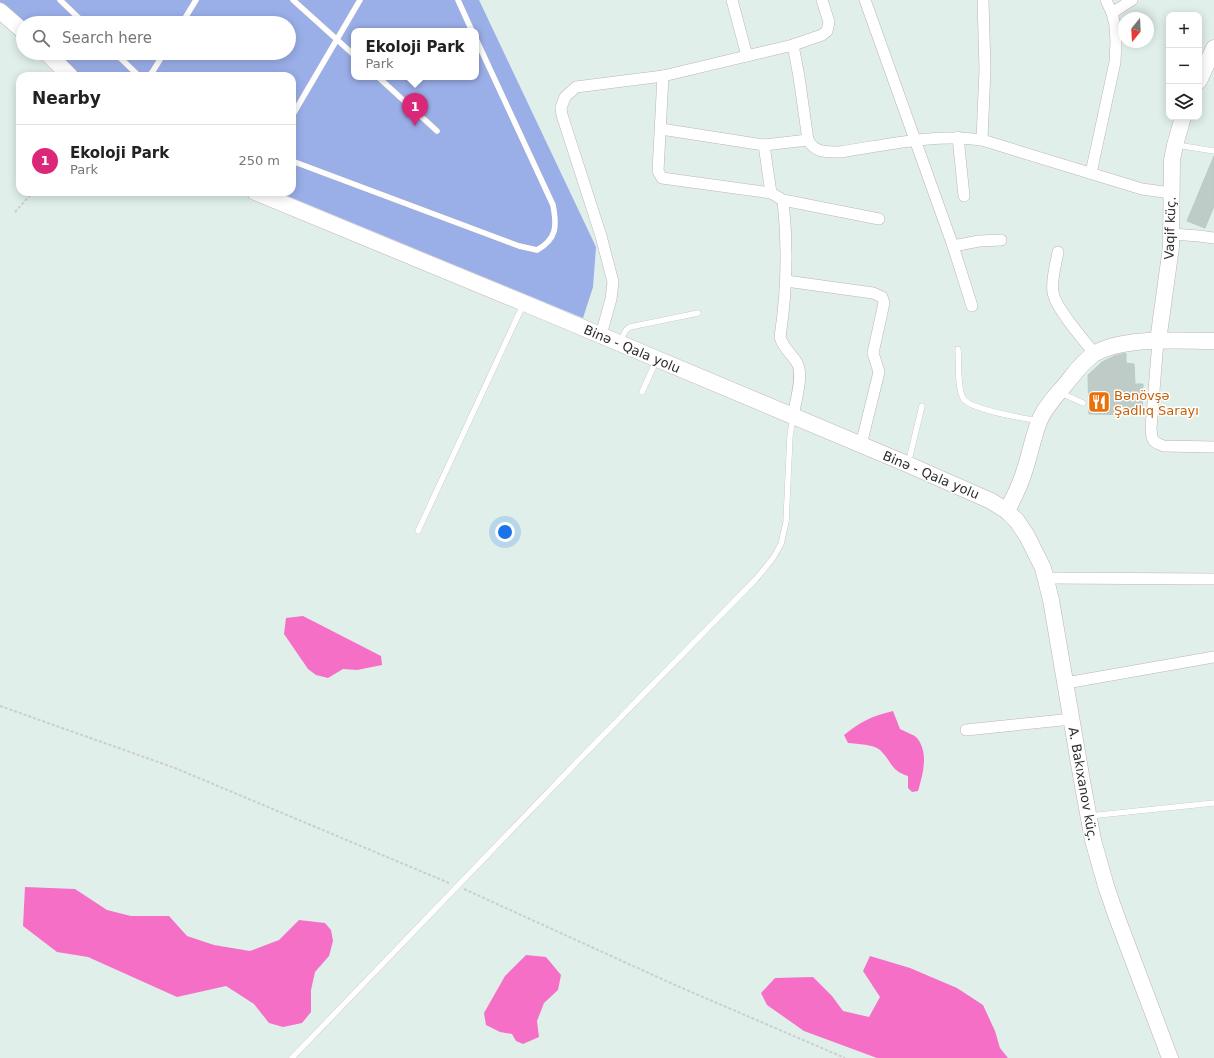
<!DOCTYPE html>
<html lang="en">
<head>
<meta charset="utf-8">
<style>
  :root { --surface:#fff; --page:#f2f2f2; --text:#222; --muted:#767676; --line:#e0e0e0; --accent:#db2777 }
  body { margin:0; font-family:"DejaVu Sans",sans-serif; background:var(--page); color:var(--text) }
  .controls { position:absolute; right:12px; top:12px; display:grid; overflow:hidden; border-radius:8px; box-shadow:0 2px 10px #0003 }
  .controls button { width:36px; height:36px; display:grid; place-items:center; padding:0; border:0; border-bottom:1px solid var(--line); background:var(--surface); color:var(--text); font:20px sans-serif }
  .compass { position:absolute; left:1118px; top:12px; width:36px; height:36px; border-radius:50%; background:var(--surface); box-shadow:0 2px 10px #0003; rotate:198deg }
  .you { position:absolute; left:505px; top:532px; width:14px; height:14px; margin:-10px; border:3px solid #fff; border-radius:50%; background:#1a73e8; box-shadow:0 0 0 6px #1a73e833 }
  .badge { display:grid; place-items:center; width:26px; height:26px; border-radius:50%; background:var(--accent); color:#fff; font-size:13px; font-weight:700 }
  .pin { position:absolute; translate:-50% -33px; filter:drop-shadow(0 1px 2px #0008) }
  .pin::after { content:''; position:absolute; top:21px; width:14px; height:12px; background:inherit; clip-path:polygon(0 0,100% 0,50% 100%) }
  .popup { position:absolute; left:351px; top:28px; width:128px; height:52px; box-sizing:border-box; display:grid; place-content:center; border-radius:8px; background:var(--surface); filter:drop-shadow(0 1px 3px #0005); font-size:13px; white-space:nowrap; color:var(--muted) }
  .popup b { font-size:15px; color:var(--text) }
  .popup::after { content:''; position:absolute; left:50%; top:100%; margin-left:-8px; border:8px solid transparent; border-top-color:var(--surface) }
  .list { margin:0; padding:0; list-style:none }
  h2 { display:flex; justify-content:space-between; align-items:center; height:52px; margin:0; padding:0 16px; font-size:17px }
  h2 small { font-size:13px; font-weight:400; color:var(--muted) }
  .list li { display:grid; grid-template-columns:26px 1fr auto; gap:12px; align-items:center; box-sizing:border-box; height:72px; padding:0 16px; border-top:1px solid var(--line) }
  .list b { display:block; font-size:15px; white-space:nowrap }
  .list p { margin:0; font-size:13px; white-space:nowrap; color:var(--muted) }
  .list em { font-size:13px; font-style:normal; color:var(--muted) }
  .icon { flex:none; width:22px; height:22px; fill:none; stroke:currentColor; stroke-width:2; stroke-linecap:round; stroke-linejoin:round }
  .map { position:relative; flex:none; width:1214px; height:1058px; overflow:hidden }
  .search { position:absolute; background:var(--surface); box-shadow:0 2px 10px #0003; left:16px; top:16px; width:280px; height:44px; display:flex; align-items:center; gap:10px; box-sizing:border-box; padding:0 14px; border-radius:22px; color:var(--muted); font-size:15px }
  .panel { position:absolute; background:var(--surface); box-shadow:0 2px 10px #0003; left:16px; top:72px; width:280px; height:124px; border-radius:12px }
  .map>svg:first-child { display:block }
  .green { fill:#9aaee8; fill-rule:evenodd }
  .water { fill:#f56fc6 }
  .building { fill:#bfcbc7; stroke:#b9cbc6 }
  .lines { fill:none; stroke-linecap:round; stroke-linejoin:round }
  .lane-casing { stroke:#c1b3b4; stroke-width:6 }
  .street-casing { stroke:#c1b3b4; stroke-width:12 }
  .secondary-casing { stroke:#c1b3b4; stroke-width:17 }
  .path { stroke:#cdcdcd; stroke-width:2; stroke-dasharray:3 2; stroke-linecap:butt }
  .lane { stroke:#fff; stroke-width:5.5 }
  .street { stroke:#fff; stroke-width:11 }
  .secondary { stroke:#fff; stroke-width:16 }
  .labels { text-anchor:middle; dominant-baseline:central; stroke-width:3; stroke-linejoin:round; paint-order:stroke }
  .street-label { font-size:13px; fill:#2d2d2d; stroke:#fff }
  .food-label { font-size:13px; fill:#c56008; stroke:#fff; text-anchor:start }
</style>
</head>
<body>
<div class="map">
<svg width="1214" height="1058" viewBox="0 0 1214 1058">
  <rect width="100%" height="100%" fill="#e0efea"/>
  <path class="green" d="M0 0H479L596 247 593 287 583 318 278 192H292V76H78L54 53H289V23H23L0 2ZM354 31H476V77H354Z"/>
  <g class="water">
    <path d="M303 616 381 656 382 665 357 670 343 669 328 678 316 675 308 669 284 634 286 618Z"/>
    <path d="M893 711 900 729C905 732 913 734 917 738 929 753 923 774 918 791L912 792 908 788V776C891 771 892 762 881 751 875 744 857 744 848 743L844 735C860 722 872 716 893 711Z"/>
    <path d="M25 887 75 889 107 910 131 916H169L187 936 214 945 250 951 279 940 299 920 325 923 331 930 333 941 329 956 315 972 311 990V1012L302 1023 283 1027 269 1023 254 1004 226 986 177 997 88 957 57 952 23 926Z"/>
    <path d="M526 955 546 957 561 975 558 990 544 1003 537 1021 539 1037 523 1044 516 1041 512 1034 500 1032 486 1025 484 1013 505 976Z"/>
    <path d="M870 956 910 968 957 988 983 1005 995 1031 1000 1048 1008 1058H877L804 1031 767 1005 761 993 775 978 813 977 832 996 843 1011 869 1017 880 997 863 971Z"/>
  </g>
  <g class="building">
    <path d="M1214 156V206L1205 228 1187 221Z"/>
    <path d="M1126 353V363L1134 364 1135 384H1143L1142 415 1089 414 1088 375 1102 362 1114 356Z"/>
  </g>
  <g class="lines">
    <g class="lane-casing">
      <g id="lane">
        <path d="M60 0 84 23"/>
        <path d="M293 0 354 55"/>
        <path d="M458 0 472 31"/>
        <path d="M182 23 196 0"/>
        <path d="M115 53 139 76"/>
        <path d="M149 76 153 71 164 53"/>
        <path d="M378 77 437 131"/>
        <path d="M292 116 360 0"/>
        <path d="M1177 145 1214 151"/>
        <path d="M292 161 519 246 537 250C557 239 557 226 553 205L476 39"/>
        <path d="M620 341 626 330 630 327 698 313"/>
        <path d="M958 349C959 363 957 386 963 398 969 410 1024 418 1039 421"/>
        <path d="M642 392 657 359"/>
        <path d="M1061 393 1083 403"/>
        <path d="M908 464 922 406"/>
        <path d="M418 531 523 305"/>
        <path d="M1089 816 1214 803"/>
        <path d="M292 1058 575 764 756 579 773 558 781 544 786 522 790 436 793 417"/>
      </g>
    </g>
    <g class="street-casing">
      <g id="street">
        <path d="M732 0 747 56"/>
        <path d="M865 0 953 246 972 306"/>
        <path d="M1112 13 1132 0"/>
        <path d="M793 45 799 77 808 140"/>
        <path d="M663 76 658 171 662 178 771 193"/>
        <path d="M661 129 764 145 808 140C815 153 826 152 840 152 887 145 935 133 982 140L1142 189 1171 193"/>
        <path d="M958 137 964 196"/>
        <path d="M982 140 985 69 983 0"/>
        <path d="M764 145 771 193 783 200C788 246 787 291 780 337 783 348 792 354 797 363 804 375 795 403 793 416"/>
        <path d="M1091 173 1115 62 1116 42 1115 25 1112 13 1106 0"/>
        <path d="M783 200 879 219"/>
        <path d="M1172 234 1199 236 1214 238"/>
        <path d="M953 246 979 241 1001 240"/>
        <path d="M1058 252C1056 264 1051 279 1053 292 1054 306 1085 342 1095 354"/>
        <path d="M786 281 873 293 882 297 884 303 873 353 879 372 861 445"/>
        <path d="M601 335 611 299 613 282 601 236 562 115 561 108 565 97 576 87 663 76 793 45 822 35 827 31 829 22 822 0"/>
        <path d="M1158 341 1151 428C1152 439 1151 442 1164 446L1214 447"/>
        <path d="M1046 578 1214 579"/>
        <path d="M1066 683 1214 657"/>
        <path d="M966 730 1072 719"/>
      </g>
    </g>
    <g class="secondary-casing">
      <g id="secondary">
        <path d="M0 11 23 31"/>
        <path d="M47 53 70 76"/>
        <path d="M1199 81 1214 48"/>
        <path d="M255 192 524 303 907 464 991 501 1007 511 1017 521 1027 536 1043 568 1051 600 1082 781 1093 840 1106 886 1116 915 1170 1058"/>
        <path d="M1158 341 1171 247 1172 160 1175 145 1183 117"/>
        <path d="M1007 511C1014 497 1021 484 1025 469 1030 454 1033 437 1039 422 1044 408 1055 397 1065 385 1074 374 1082 362 1094 354 1123 336 1181 341 1214 341"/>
      </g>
    </g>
    <g class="path">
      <path d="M15 212 33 192"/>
      <path d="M0 706 175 768 449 883"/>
      <path d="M464 889 675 985 845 1058"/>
    </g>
    <use href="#lane" class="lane"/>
    <use href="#street" class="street"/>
    <use href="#secondary" class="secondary"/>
  </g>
  <defs>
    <g id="restaurant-square" transform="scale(1.15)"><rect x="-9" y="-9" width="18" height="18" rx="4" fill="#e8710a" stroke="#fff"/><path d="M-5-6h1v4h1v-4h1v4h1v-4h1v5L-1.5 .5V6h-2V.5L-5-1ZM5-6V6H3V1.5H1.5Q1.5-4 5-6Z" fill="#fff"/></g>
  </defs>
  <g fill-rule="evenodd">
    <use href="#restaurant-square" x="1099" y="402"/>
  </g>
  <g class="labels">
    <g class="street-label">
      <text transform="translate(1170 228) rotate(-88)">Vaqif küç.</text>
      <text transform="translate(632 349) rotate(23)">Binə - Qala yolu</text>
      <text transform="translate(931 475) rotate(23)">Binə - Qala yolu</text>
      <text transform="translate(1083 784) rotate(80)">A. Bakıxanov küç.</text>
    </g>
    <g class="food-label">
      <text x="1114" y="395">Bənövşə<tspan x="1114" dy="15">Şadlıq Sarayı</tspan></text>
    </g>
  </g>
</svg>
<div class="controls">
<button>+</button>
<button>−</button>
<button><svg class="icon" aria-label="layers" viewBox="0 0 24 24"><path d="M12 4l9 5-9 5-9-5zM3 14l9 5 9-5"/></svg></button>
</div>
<svg class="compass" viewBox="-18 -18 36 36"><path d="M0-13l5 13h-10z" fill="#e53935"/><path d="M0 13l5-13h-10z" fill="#767676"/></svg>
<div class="you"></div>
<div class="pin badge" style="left:415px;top:126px">1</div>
<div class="popup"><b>Ekoloji Park</b>Park</div>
<div class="search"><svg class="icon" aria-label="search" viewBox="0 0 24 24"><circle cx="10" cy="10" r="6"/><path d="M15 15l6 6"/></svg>Search here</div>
<section class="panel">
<h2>Nearby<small></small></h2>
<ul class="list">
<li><span class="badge">1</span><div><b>Ekoloji Park</b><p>Park</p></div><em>250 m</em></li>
</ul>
</section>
</div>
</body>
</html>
